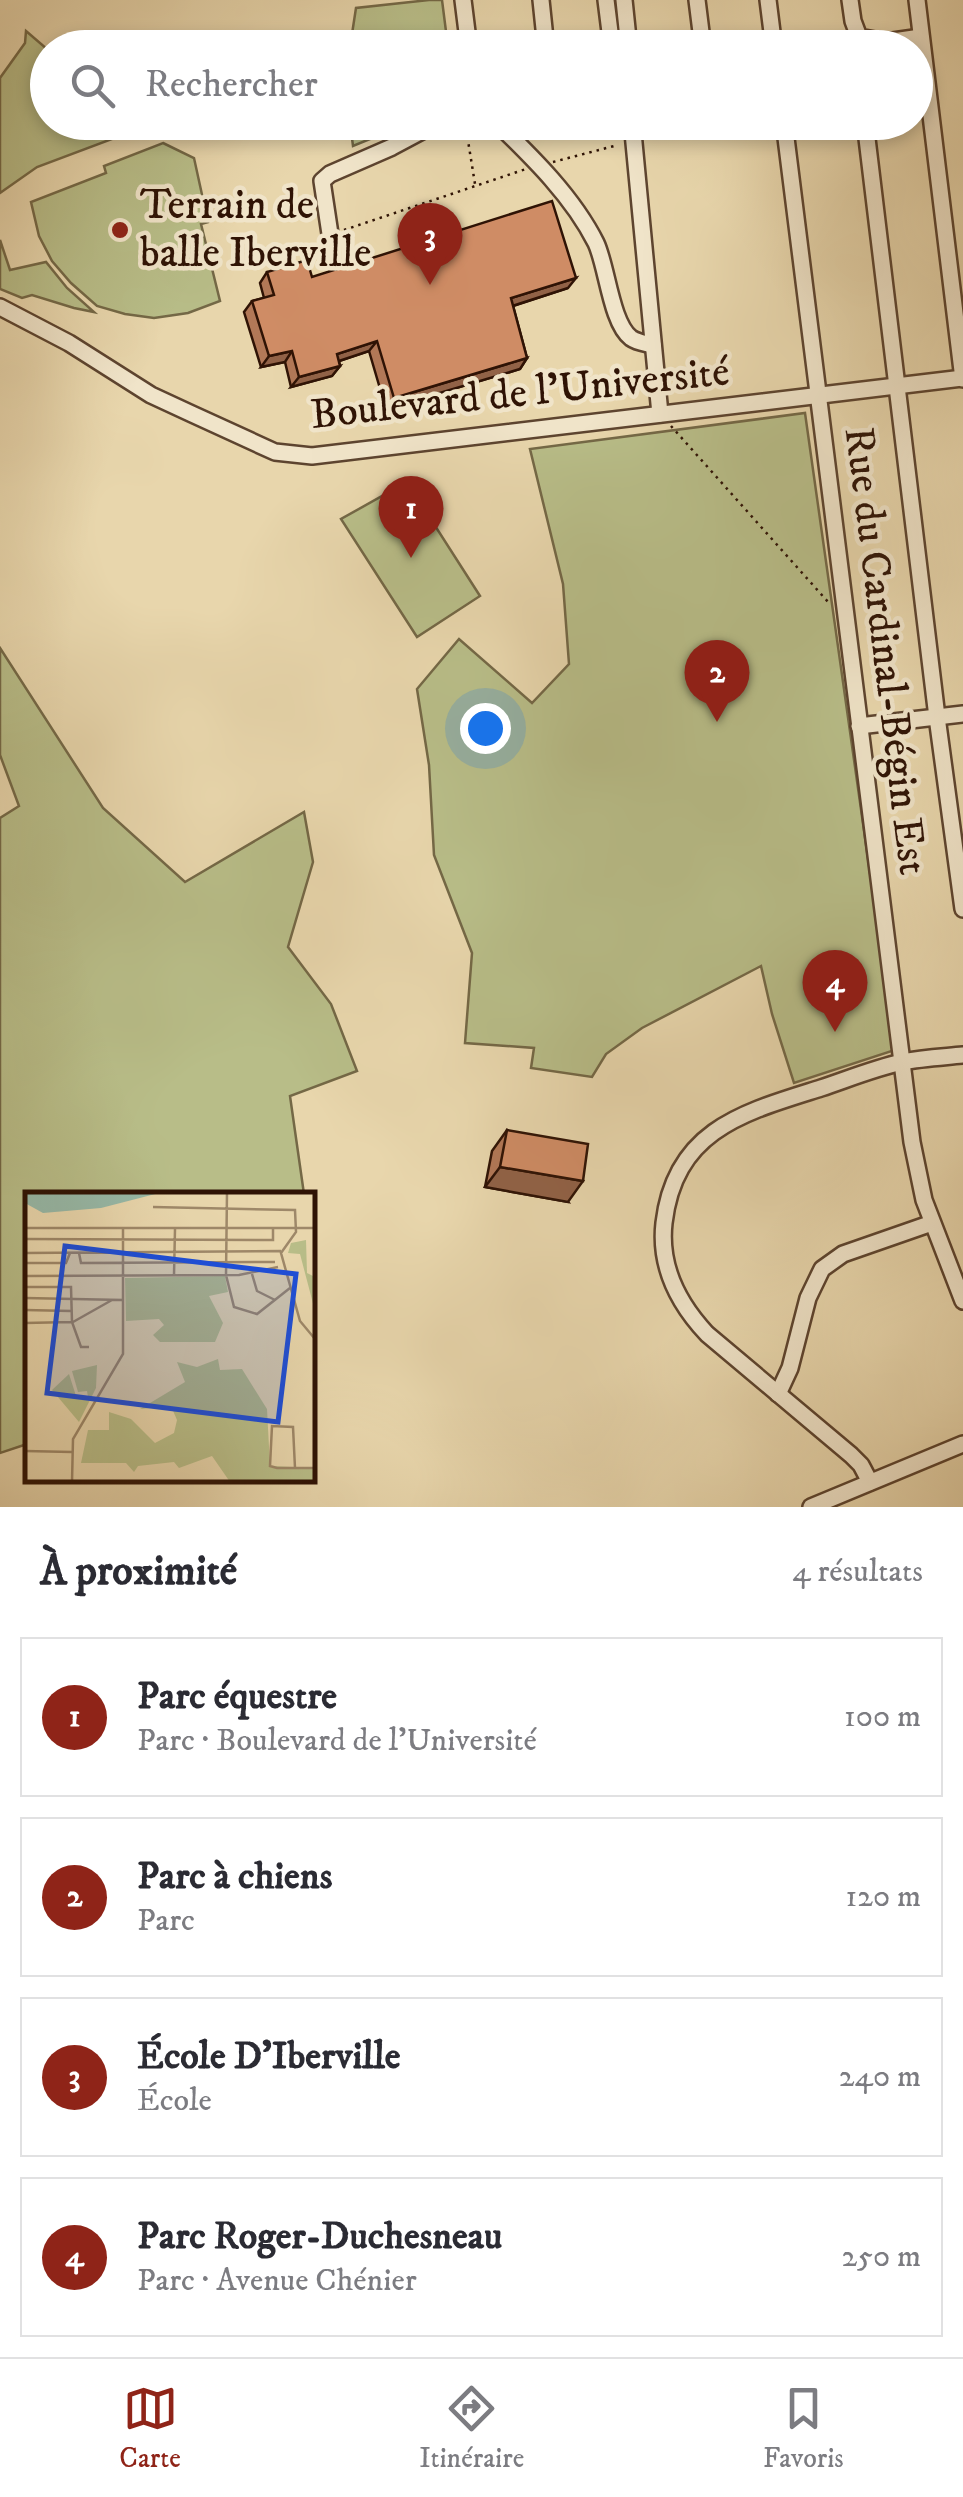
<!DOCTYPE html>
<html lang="fr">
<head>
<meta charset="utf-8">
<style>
  :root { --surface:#fff; --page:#f7f7f7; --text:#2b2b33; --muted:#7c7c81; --line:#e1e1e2; --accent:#8f2418 }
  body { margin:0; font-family:"IM FELL DW Pica",serif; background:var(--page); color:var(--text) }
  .you { position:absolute; left:485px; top:728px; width:35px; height:35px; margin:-25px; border:8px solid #fff; border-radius:50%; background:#1a73e8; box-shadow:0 0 0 15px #1a73e833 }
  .badge { display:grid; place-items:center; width:65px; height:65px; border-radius:50%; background:var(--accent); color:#fff; font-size:32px; font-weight:700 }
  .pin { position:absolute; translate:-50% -82px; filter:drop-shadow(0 2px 5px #0008) }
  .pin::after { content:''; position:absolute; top:52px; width:35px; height:30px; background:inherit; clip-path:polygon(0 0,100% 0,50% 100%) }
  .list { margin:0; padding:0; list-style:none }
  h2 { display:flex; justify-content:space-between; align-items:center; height:130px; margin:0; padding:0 40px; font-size:42px }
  h2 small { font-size:32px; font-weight:400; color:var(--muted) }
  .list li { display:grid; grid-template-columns:65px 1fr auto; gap:30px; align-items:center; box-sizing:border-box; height:160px; margin:0 20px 20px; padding:0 20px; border:2px solid var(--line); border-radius:0px }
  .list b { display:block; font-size:38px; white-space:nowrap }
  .list p { margin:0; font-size:32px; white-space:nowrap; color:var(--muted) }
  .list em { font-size:32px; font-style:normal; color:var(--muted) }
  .icon { flex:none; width:55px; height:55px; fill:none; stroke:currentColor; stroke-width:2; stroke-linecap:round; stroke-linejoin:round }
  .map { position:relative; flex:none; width:963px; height:1507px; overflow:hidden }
  .search { position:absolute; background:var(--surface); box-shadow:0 5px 15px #0003; left:30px; right:30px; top:30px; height:110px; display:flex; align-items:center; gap:25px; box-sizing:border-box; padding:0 35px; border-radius:55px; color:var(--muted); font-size:38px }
  .sheet { height:850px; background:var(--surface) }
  nav { display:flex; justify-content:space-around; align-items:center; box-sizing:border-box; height:140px; border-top:2px solid var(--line); background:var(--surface); font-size:28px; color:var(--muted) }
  nav a { display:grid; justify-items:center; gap:5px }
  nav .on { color:var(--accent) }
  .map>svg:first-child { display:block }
  .green { fill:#b8bd88; stroke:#746846; stroke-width:2.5 }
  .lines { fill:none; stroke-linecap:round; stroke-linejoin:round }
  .minor-casing { stroke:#5d442f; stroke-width:20 }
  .path { stroke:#2f1305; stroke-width:2.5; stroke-dasharray:2.5 5; stroke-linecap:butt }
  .minor { stroke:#f0e4c9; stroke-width:15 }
  .wall { fill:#b27857; stroke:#2f1305; stroke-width:2.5 }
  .shaded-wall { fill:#916247; stroke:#2f1305; stroke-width:2.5 }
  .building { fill:#cf8c65; stroke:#2f1305; stroke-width:2.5 }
  .poi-dot { fill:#8f2418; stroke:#f0e4c9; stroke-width:4 }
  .labels { text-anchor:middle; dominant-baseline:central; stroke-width:9; stroke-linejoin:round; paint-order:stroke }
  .poi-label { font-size:42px; fill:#2f1305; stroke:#f0e4c9; text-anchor:start }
  .street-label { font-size:42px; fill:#2f1305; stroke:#f0e4c9 }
  .inset-road { fill:none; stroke:#9e8869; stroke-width:2.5 }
  .view { fill:#1d4ed8; fill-opacity:0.15; stroke:#1d4ed8; stroke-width:5 }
  .inset-edge { fill:none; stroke:#2f1305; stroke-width:5 }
</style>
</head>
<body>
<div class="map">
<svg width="963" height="1507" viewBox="0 0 963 1507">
  <rect width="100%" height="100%" fill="#e8d6ac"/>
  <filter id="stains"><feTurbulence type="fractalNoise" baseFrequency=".002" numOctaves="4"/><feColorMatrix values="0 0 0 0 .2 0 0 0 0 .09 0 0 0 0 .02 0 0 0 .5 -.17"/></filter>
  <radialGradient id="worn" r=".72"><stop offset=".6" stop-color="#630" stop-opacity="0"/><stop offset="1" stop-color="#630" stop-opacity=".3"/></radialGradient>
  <g class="green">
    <path d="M429 0H442L448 47H350L356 8Z"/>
    <path d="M26 31 47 49 48 122 138 123 144 127 37 167 0 193V78L25 43Z"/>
    <path d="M350 123V122L409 123 353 146Z"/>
    <path d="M163 143 194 158 208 222 201 224 220 301 188 313 154 318 125 314 97 306 71 283 52 261 39 236 31 202 106 173 104 166Z"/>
    <path d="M0 240 10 270 46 262 67 288 94 312 74 308 32 295 22 298 0 289Z"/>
    <path d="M805 413 895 1050 794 1083 772 1014 761 966 642 1028 606 1054 592 1077 531 1068 534 1048 465 1043 472 953 434 855 429 765 417 689 459 639 532 703 569 664 563 584 530 449Z"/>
    <path d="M407 482 480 596 417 637 341 519Z"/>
    <path d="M0 648 103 808 185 882 304 812 313 862 288 947 331 1004 357 1071 290 1096 304 1194H28L27 1444 0 1453V818L19 806 0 755Z"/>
  </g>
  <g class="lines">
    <g class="minor-casing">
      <g id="minor">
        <path d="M463 0 469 48"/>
        <path d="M541 0 546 48"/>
        <path d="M606 0 612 48"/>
        <path d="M624 0 629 48"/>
        <path d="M697 0 703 48"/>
        <path d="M768 0 774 48"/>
        <path d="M850 0 853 21 859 37 886 42 921 37"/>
        <path d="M917 0 963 379"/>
        <path d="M496 122C533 158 573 197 596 243 607 266 611 323 631 338 638 343 646 343 653 345"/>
        <path d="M632 122 660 414"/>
        <path d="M784 122 912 1142 924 1200 963 1301"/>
        <path d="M865 122 937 717 963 909"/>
        <path d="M330 234 322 181 330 174 392 147 439 122"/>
        <path d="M0 307 69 343 151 395 192 414 275 452 312 456 963 378"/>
        <path d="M859 726 963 714"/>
        <path d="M778 1394 790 1368 808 1298 822 1269 843 1254 932 1223"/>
        <path d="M870 1482 861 1465 851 1455 707 1334C678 1303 659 1267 664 1223 675 1129 745 1112 821 1088 848 1079 875 1068 902 1062 922 1058 943 1057 963 1055"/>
        <path d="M811 1507 963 1444"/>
      </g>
    </g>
    <g class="path">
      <path d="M465 122 475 184"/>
      <path d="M553 162 618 145"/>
      <path d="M344 230 526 169"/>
      <path d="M671 426 829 603"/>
    </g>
    <use href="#minor" class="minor"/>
  </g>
  <g class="wall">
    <path d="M267 272 312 277 568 288 513 306 527 358 520 369 386 409 369 351 339 361 340 366 332 376 291 387 285 362 261 367 244 312 252 301 264 298 260 283Z"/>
    <path d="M507 1130 568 1202 485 1187 492 1151Z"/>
  </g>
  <g class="shaded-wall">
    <path d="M576 278 568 288 503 309 511 298Z"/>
    <path d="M377 341 369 351 330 364 337 354Z"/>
    <path d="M292 351 285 362 261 367 269 356Z"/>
    <path d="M527 358 520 369 386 409 394 398Z"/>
    <path d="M340 366 332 376 291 387 299 377Z"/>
    <path d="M500 1167 583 1181 568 1202 485 1187Z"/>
  </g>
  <g class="building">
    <path d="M552 201 576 278 511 298 527 358 394 398 377 341 337 354 340 366 299 377 292 351 269 356 252 301 274 295 267 272 307 260 312 277Z"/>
    <path d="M507 1130 588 1144 583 1181 500 1167Z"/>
  </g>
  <circle class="poi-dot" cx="120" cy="230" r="10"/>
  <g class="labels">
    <g class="poi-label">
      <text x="140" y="206">Terrain de<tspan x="140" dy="48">balle Iberville</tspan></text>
    </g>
    <g class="street-label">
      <text transform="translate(520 394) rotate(-6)">Boulevard de l'Université</text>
      <text transform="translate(885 651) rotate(83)">Rue du Cardinal-Bégin Est</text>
    </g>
  </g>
  <g transform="translate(25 1192)">
    <rect width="290" height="290" fill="#e8d6ac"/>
    <path d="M281 48 282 81 290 85V119L275 62 263 61 266 51ZM200 84 203 100 184 104 198 131 190 150H135L128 143 139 133 134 127 101 129 100 86ZM193 167 195 178 217 177 242 217 245 274 290 276V290H205L187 264 154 276 149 270 113 274 109 280 101 271H56L63 238H84V220L106 227 130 251 149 241 152 228 146 214 115 217 160 190 152 170 172 175ZM72 173 71 196 54 230 27 198 44 182 52 207 63 205 62 199 53 200 47 179Z" fill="#b8bd88"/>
    <path d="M0 0H138L76 16 18 21 0 11Z" fill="#97b9a8"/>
    <path class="inset-road" d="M202 0 201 83 209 115 232 122 265 96M128 15 270 18 271 40 256 61 275 129 290 147M0 36H290M0 47 248 48V37M0 61 256 59M54 61 56 71 250 70M0 71H41L45 61M227 82 232 99 250 108M149 83 150 37M0 84 214 83 253 75M0 95H46L47 130 56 155H64M0 106 98 108M0 118 46 119M48 130 87 108M0 131 47 130M0 259 47 260M270 276 268 235 247 234 245 274 252 276H290M47 290 48 247 98 162V37"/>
    <path class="view" d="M40 54 271 82 253 230 22 201Z"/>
    <rect width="290" height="290" class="inset-edge"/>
  </g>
  <rect width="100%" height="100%" filter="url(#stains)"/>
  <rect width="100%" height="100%" fill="url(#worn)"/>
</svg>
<div class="you"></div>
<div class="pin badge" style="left:411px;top:558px">1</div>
<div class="pin badge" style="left:717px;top:722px">2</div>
<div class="pin badge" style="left:430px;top:285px">3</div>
<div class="pin badge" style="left:835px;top:1032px">4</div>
<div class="search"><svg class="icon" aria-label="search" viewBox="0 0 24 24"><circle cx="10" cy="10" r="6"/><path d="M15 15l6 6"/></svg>Rechercher</div>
</div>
<section class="sheet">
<h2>À proximité<small>4 résultats</small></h2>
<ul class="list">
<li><span class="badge">1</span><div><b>Parc équestre</b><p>Parc · Boulevard de l'Université</p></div><em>100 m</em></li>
<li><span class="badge">2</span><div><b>Parc à chiens</b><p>Parc</p></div><em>120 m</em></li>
<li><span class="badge">3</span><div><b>École D'Iberville</b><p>École</p></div><em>240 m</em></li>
<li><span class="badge">4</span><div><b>Parc Roger-Duchesneau</b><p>Parc · Avenue Chénier</p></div><em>250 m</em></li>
</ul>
</section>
<nav>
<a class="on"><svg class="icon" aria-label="map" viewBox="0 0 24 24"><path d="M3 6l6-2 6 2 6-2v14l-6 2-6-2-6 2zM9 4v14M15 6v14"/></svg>Carte</a>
<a><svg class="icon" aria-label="directions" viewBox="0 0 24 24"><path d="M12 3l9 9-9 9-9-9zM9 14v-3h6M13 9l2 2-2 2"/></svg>Itinéraire</a>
<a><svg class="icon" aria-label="saved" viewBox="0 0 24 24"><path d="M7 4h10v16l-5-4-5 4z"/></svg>Favoris</a>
</nav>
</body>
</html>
